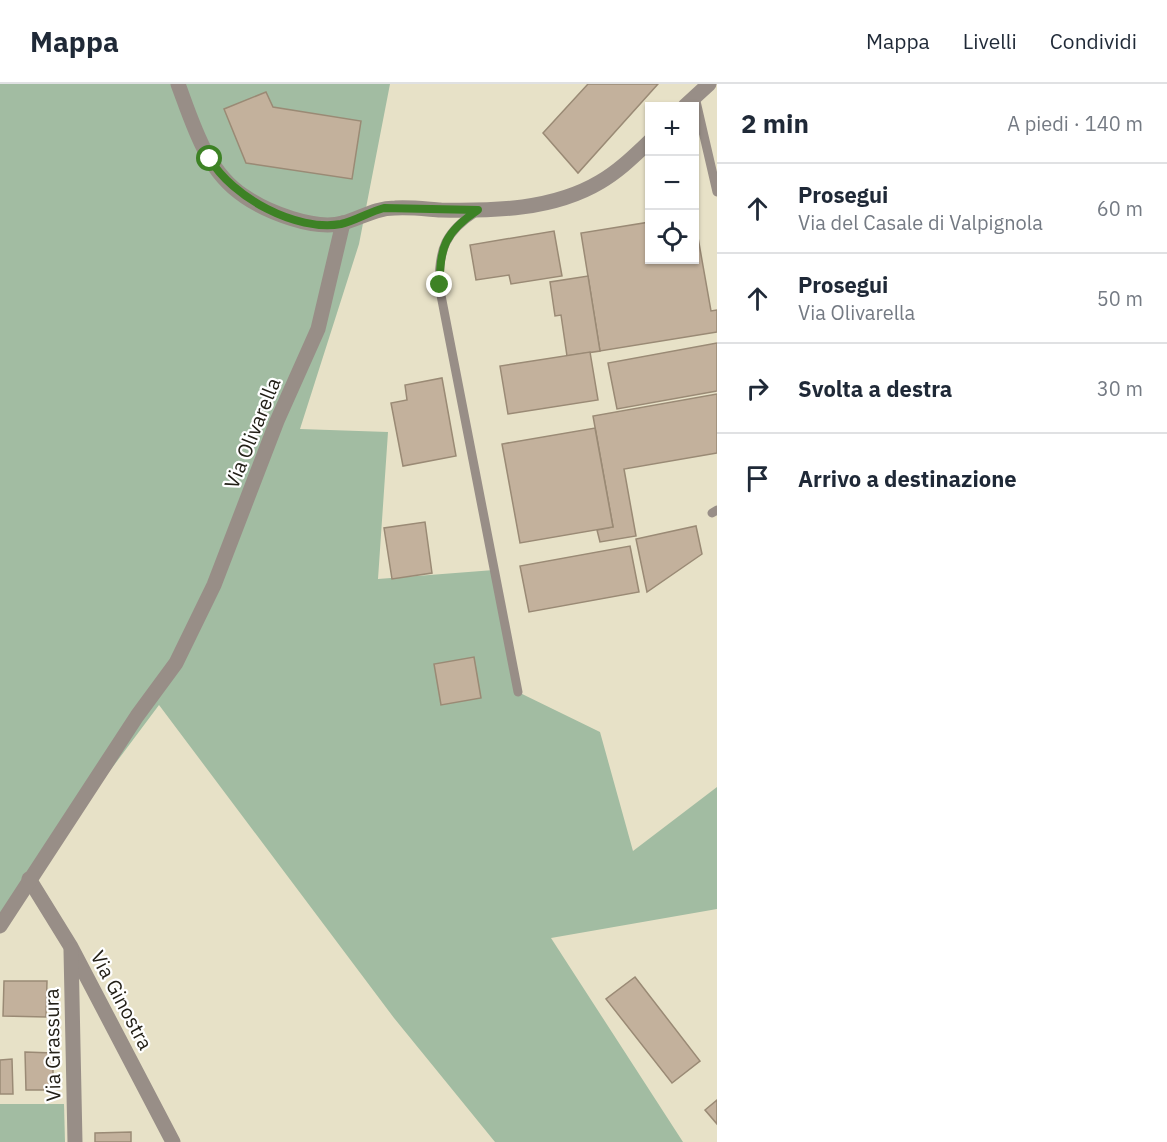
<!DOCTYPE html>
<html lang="it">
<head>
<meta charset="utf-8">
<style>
  :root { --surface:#fff; --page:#f2f2f3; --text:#1f2937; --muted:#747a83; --line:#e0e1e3 }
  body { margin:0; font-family:"IBM Plex Sans",sans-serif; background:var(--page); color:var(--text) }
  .controls { position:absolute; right:18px; top:18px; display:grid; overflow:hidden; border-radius:0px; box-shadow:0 2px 4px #0004 }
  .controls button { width:54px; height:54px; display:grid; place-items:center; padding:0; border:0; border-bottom:2px solid var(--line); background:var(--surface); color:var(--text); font:30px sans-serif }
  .stop { position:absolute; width:18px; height:18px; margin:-14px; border:4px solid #3d8225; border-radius:50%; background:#fff }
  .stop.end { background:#3d8225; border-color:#fff; box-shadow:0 2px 6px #0008 }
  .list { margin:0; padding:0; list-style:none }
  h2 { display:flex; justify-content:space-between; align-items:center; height:78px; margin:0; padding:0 24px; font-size:26px }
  h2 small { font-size:20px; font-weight:400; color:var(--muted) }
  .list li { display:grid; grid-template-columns:39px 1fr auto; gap:18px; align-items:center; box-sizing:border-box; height:90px; padding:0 24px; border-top:2px solid var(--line) }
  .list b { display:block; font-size:22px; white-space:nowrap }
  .list p { margin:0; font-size:20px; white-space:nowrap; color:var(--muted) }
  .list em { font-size:20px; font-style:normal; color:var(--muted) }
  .icon { flex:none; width:33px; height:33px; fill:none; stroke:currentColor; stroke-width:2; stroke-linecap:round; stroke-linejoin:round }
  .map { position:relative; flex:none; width:717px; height:1058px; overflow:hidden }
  header { display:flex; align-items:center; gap:36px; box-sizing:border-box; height:84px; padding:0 30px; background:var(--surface); border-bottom:2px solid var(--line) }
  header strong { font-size:28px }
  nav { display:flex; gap:33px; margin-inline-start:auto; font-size:21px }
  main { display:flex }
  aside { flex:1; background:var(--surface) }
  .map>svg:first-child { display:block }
  .green { fill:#a2bca2 }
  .building { fill:#c3b19c; stroke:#9a8a75; stroke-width:1.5 }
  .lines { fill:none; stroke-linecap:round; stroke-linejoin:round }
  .service { stroke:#988e87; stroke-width:9 }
  .minor { stroke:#988e87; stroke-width:15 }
  .route { stroke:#3d8225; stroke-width:8 }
  .labels { text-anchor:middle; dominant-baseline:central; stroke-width:4.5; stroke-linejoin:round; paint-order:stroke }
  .street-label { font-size:20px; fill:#232017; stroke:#fff }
</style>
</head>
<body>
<header>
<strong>Mappa</strong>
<nav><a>Mappa</a><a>Livelli</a><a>Condividi</a></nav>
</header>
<main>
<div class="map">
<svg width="717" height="1058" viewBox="0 0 717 1058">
  <rect width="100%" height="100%" fill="#e7e1c7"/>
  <g class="green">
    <path d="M0 0H390L359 160 300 345 388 348 378 495 494 486 518 608 600 648 633 767 717 703V825L551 854 683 1058H495L394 934 159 621 29 795 0 842Z"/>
    <path d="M0 1020H64L65 1058H0Z"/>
  </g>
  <g class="building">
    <path d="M588 0H658L578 89 543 49Z"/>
    <path d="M266 8 273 23 361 37 352 95 246 79 224 25Z"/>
    <path d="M694 131 711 227 717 226V248L600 267 581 149 650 138V176H694Z"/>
    <path d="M554 147 562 192 511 200 509 191 476 196 470 161Z"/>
    <path d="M588 192 600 267 567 272 561 231 555 232 550 198Z"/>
    <path d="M717 259V307L617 325 608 279Z"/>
    <path d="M590 268 598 316 508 330 500 282Z"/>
    <path d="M442 294 456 372 403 382 391 319 407 316 405 301Z"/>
    <path d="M717 310V369L624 385 636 452 600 458 597 446 613 443 593 332Z"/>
    <path d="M595 344 613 443 520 459 502 360Z"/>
    <path d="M425 438 432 489 392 495 384 444Z"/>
    <path d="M696 442 702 470 647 508 636 455Z"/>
    <path d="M630 462 639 508 529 528 520 482Z"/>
    <path d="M474 573 481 614 441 621 434 580Z"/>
    <path d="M635 893 700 977 672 999 606 915Z"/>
    <path d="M4 897H47L46 933 3 932Z"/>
    <path d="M25 968 53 969V1006H26Z"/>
    <path d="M12 975 13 1010H0V976Z"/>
    <path d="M717 1016V1040L705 1026Z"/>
    <path d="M131 1048V1058H95V1049Z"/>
  </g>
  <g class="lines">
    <g class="service">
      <path d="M695 13 717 108"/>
      <path d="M476 128C445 148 439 165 439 201L518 608"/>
      <path d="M712 429 717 426"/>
    </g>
    <g class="minor">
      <path d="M178 0C193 40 206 87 244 112 267 128 315 147 343 139 361 134 375 124 395 124 410 123 426 125 441 126 494 127 553 126 600 98 619 87 634 72 650 57"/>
      <path d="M685 22 709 0"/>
      <path d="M29 795 71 863 173 1058"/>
      <path d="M0 842 137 632 176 579 214 501 277 337 318 245 343 139"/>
      <path d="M71 866 75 1058"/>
    </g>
  </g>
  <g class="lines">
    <path class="route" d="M210 75C232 113 296 148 341 140 355 137 369 128 384 124L478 126C446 147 439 163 440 201"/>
  </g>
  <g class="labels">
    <g class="street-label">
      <text transform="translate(252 349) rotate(-68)">Via Olivarella</text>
      <text transform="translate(122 916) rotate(62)">Via Ginostra</text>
      <text transform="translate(52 961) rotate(-91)">Via Grassura</text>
    </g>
  </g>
</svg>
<div class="controls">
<button>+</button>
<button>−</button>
<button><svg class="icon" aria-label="locate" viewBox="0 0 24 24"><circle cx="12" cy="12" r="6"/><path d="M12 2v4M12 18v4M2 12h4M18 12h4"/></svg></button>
</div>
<div class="stop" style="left:210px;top:75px"></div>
<div class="stop end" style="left:440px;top:201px"></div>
</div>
<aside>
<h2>2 min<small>A piedi · 140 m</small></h2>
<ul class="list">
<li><svg class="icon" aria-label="ahead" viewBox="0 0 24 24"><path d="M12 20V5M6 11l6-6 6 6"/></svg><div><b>Prosegui</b><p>Via del Casale di Valpignola</p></div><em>60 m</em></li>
<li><svg class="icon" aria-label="ahead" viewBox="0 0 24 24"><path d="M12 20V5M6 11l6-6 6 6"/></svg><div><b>Prosegui</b><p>Via Olivarella</p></div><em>50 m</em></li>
<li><svg class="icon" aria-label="right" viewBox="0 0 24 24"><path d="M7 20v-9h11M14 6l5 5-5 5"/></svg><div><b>Svolta a destra</b></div><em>30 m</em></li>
<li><svg class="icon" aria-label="arrive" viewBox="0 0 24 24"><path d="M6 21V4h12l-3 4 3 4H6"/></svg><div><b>Arrivo a destinazione</b></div></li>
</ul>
</aside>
</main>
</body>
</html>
